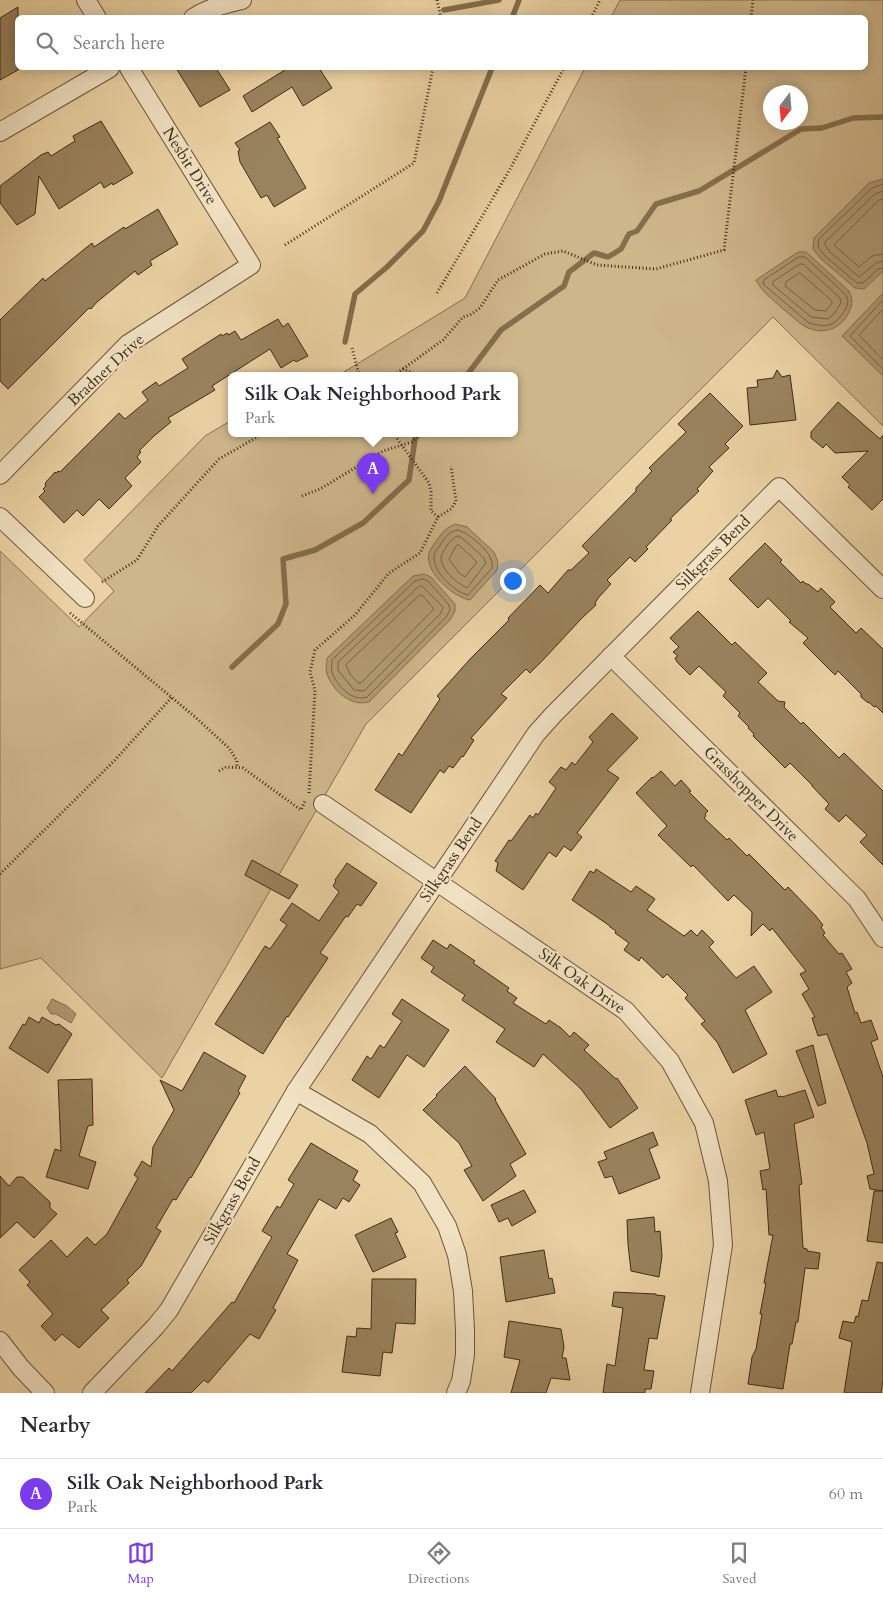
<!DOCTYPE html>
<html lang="en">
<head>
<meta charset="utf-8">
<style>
  :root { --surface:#fff; --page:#f7f7f7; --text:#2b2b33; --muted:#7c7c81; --line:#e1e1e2; --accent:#7c3aed }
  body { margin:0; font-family:Cardo,serif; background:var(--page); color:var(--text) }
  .compass { position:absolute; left:763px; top:85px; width:45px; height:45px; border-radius:50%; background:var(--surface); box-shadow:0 2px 12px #0003; rotate:196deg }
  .you { position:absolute; left:512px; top:580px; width:18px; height:18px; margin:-12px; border:4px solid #fff; border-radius:50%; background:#1a73e8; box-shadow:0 0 0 8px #1a73e833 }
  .badge { display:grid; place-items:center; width:32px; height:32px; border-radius:50%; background:var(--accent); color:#fff; font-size:16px; font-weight:700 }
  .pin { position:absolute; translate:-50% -41px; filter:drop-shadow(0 1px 2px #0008) }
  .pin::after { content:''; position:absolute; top:26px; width:18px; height:15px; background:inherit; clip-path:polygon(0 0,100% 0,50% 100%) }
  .popup { position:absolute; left:228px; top:372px; width:290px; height:65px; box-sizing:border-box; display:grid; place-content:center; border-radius:8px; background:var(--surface); filter:drop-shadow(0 1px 4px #0005); font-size:16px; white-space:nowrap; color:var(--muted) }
  .popup b { font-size:19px; color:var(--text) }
  .popup::after { content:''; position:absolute; left:50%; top:100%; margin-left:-10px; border:10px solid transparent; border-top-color:var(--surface) }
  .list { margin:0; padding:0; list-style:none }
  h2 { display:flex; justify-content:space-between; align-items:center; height:65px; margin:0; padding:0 20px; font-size:21px }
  h2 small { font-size:16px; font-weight:400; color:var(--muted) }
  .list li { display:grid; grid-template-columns:32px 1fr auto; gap:15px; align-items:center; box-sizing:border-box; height:70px; padding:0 20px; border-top:1px solid var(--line) }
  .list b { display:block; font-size:19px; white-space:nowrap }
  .list p { margin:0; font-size:16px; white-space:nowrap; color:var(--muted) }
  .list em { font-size:16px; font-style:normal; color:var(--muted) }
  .icon { flex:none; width:28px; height:28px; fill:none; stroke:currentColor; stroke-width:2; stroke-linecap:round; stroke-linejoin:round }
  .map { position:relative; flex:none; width:883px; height:1393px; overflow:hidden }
  .search { position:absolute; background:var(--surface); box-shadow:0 2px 12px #0003; left:15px; right:15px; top:15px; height:55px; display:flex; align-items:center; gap:12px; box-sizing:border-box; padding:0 18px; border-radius:8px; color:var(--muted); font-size:19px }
  .sheet { height:135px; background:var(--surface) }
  nav { display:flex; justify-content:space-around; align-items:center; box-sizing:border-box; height:70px; border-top:1px solid var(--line); background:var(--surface); font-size:14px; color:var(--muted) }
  nav a { display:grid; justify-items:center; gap:2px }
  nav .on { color:var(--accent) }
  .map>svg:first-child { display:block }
  .green { fill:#ceb68b; stroke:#87724e; fill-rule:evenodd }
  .water { fill:#b19a72; stroke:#846e4c }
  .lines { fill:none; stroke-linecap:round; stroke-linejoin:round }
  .shore { stroke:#786442; stroke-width:1 }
  .stream { stroke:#846e4c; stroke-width:5.5 }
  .building { fill:#99835e; stroke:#402d12 }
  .minor-casing { stroke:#6b5636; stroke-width:20 }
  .path { stroke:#402d12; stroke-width:3; stroke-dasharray:1 2.5; stroke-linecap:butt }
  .minor { stroke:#f2e2c4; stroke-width:18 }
  .labels { text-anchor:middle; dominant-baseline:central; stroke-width:4.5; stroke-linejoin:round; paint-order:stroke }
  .street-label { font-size:16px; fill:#402d12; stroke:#f2e2c4 }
</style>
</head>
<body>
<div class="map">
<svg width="883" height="1393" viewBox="0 0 883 1393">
  <rect width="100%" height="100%" fill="#ebd2a4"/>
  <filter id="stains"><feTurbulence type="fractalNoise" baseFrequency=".004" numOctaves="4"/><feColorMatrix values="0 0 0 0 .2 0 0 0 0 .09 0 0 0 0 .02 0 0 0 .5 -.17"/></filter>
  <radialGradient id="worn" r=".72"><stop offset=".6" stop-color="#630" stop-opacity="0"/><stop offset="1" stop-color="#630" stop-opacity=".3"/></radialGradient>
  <path class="green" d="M620 0H883V426L773 317 366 724 162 1078 41 958 0 969V551L79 627 114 591 84 560 205 436 232 420V433H514V375H339L465 298 585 68H866V18L611 17ZM770 92H800V122H770Z"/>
  <g class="water">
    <path d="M883 179V271L864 289 855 288 821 259 813 249 814 238 869 183Z"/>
    <path d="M798 252H806L849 291C854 301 852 306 847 316 838 330 822 335 806 327 798 323 790 314 782 308 772 299 762 292 756 280Z"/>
    <path d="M883 293V376L842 336Z"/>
    <path d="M455 524 467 527 494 552 498 562 497 570 470 600C453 597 424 572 429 553 430 549 442 532 445 530 448 527 452 526 455 524Z"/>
    <path d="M424 574 431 577 455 604V611L450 620 369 702C351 707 333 691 327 674 325 669 327 662 327 658L413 576Z"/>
    <path d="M52 999 67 1006 76 1014 71 1023 56 1014H51L47 1008Z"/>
  </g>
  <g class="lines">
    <g class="shore">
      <path d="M883 184 872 188 819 239 818 247 825 256 857 283H863L878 269 883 268"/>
      <path d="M883 191 875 194 825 242V245L830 252 859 277 876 263 883 261"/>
      <path d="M883 199 879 200 834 245 859 267 872 256 883 254"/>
      <path d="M799 257H805L845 294C846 296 848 298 848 301 848 309 836 324 829 325 822 327 815 324 809 323L763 284 764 280Z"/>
      <path d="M800 264H803L840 298 841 303 834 314 828 319 811 317 773 285V282Z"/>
      <path d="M800 273 832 301V303L826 311 815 310 785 286 786 282Z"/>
      <path d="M883 300 850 336 883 369"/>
      <path d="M883 309 859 335 883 360"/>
      <path d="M457 530C469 532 496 555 492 568L468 595C454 592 432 571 434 555 435 551 440 546 442 542 447 535 450 532 457 530Z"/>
      <path d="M458 536 462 538 484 558 486 563 467 588C457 583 441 570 441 558 441 554 444 551 446 547 450 542 452 538 458 536Z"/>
      <path d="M459 545 477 562 465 577 459 573 449 559 456 546Z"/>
      <path d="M423 579 428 581 449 605 450 610 446 617 367 697C352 702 337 686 332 672 331 669 332 664 332 660L415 581Z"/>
      <path d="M422 586 443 607 441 613 364 691 354 690 338 670V662L418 587Z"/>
      <path d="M420 595 423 596 433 608V610L361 683H358L350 674 346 665Z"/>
    </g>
    <g class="stream">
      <path d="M444 10 499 0"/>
      <path d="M512 18 519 0"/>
      <path d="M345 342 355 294 387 267 423 231 439 201 492 68"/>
      <path d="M467 375 501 330 564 286 569 272 594 253 608 257 621 249 629 234 637 231 656 204 699 191 801 129 822 128 853 118 883 117"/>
      <path d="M232 667 278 624 286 604 283 559 315 550 363 523 409 480 415 439 419 433"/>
    </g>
  </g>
  <g class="building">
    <path d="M18 7V70L0 80V18Z"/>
    <path d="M176 68H216L230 90 200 107Z"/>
    <path d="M288 68H319L332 88 303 106 292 87 252 112 243 96Z"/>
    <path d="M101 121 133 173 113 185 112 183 104 188 101 182 59 209 39 176 35 214 17 225 0 203V186L41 155 48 152 51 156 75 141 73 136Z"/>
    <path d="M270 122 280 137 277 138 306 188 274 207 267 195 261 198 240 162 238 151 240 150 235 143Z"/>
    <path d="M158 209 178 244 150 261 152 265 138 275 135 271 97 302 91 309 89 308 8 389 0 381V320L43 278 45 281 92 243 94 247 124 227 125 229Z"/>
    <path d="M278 319 283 327 288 323 308 356 296 362 294 360 281 368 270 349 212 386 215 390 168 418 171 422 154 436 139 451 141 452 137 457 141 462 125 478 132 486 109 509 99 499 83 516 77 510 64 523 39 497 45 491 43 489 46 486 45 485 46 482 55 472 56 473 58 471 60 472 119 413 125 419 148 400 142 392 156 382 159 386 188 368 182 359 221 334 222 336 227 333 228 335 235 331 241 340Z"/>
    <path d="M777 370 782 377 790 375 796 420 750 425 747 388 758 387 757 380 773 378Z"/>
    <path d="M710 393 743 426 725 444 729 448 709 467 713 471 697 489 699 491 670 519 672 520 646 547 648 549 635 562 630 557 607 580 611 584 599 597 595 603 596 605 582 618 543 660 530 673 526 669 501 694 507 698 471 738 474 740 463 757 462 756 453 768 449 766 444 773 440 770 411 813 375 790 399 753 402 756 440 699 437 696 471 658 509 620 508 618 540 585 548 593 568 570H571L589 553 582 546 636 491V488L652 471 649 468 686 432 678 424Z"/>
    <path d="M838 402 880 439 883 435V499L872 510 848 487 850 485 842 477 868 451 835 453 826 444 823 448 811 438V432Z"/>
    <path d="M765 543 782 560 780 562 801 583 803 581 806 584H808L818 592 821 588 835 602 830 607 856 633 861 628 883 649V713L876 706 874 707 870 703 867 702 861 697V694L838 671 835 675 803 643 808 638 789 622 791 621 768 598 758 608 729 579Z"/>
    <path d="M698 611 732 645 735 642 767 673 758 682 778 701 785 702 784 707 801 724 803 722 839 758 844 753 883 791V865L860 842 867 835 846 815 839 822 825 809 829 804 812 786V785L790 763 785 768 753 736 754 734 748 728 749 727 738 716 740 713 723 696 726 692 699 666 690 675 677 662 675 658 678 656 673 652 679 647 670 638Z"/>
    <path d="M612 713 638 738 607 770 619 778 577 833 582 837 571 851 564 846 556 857 549 852 523 890 496 871 498 863 495 861 509 840 511 841 530 815 533 818 536 813 538 815 556 788 549 782 561 767 566 770 572 762 575 765 593 742 589 737Z"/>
    <path d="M661 771 675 786 681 780 691 791 689 792 708 811 705 814 706 816 704 818 727 840 729 838 747 856 749 854 785 890 788 887 815 915 823 925 821 927 825 933 823 935 839 954 842 953 852 969 846 972 852 983 847 987 855 1013 857 1012 861 1023 871 1020 878 1039 871 1042 883 1077V1191L870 1189 867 1176 874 1174 867 1143 847 1087 827 1034 818 1036 812 1018 815 1017 802 994 809 989 800 974 806 971 772 928 770 931 763 924 751 936 752 912 734 895 728 901 693 865 691 867 658 835 667 826 636 793 652 777 653 778Z"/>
    <path d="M252 860 298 885 289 899 245 875Z"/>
    <path d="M347 863 377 883 361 906 357 904 348 917 346 916 320 953 328 958 288 1017 287 1016 263 1054 215 1024 265 946 270 949 287 925 280 920 292 903 319 921 339 892 333 886 336 881 335 880Z"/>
    <path d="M596 869 631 892 636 886 655 899 647 910 684 936 691 930 697 936 702 930 714 942 709 947 736 978 754 966 772 992 745 1010 767 1054 733 1073 717 1042 701 1024 705 1021 685 998 688 995 667 974 663 978 641 957 639 961 624 950 629 943 615 933 616 931 610 927V926L572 900 590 871 594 873Z"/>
    <path d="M433 940 447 949 450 944 475 961 473 963 509 988 507 991 517 998 513 1003 546 1024 549 1020 561 1028 570 1037 574 1032 589 1045 584 1050 616 1079 617 1078 638 1108 610 1128 581 1089 543 1054 534 1067 496 1042 505 1029 462 1000 465 995 431 972 434 967 421 958Z"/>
    <path d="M402 999 449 1030 424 1067 407 1055 379 1098 352 1080 367 1056 371 1059 380 1045 384 1048 402 1021 392 1014Z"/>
    <path d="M29 1017 39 1023 42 1017 56 1025 59 1024 72 1034 48 1073 9 1048 23 1024 25 1025Z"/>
    <path d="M813 1045 826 1103 818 1106 796 1051Z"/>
    <path d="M204 1052 246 1076 238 1091 240 1093 191 1178 190 1177 176 1200 173 1199 156 1228 161 1231 141 1266 127 1280 129 1283 101 1310 109 1318 79 1348 62 1334 55 1341 41 1326 53 1314 27 1285 30 1282 19 1270 51 1240 67 1257 87 1237 95 1245 107 1234 138 1178 134 1175 142 1161 151 1167 153 1147 174 1110 160 1080 182 1091Z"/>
    <path d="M465 1066 496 1099 495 1100 526 1154 510 1164 516 1176 483 1201 464 1170 472 1166 459 1143 423 1110 437 1096 436 1095Z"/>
    <path d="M92 1079 93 1125 88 1126 79 1156 96 1162 88 1189 46 1177 55 1149 61 1151 58 1080Z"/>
    <path d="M776 1090 778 1097 781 1096 782 1097 805 1090 814 1117 794 1124 802 1184 799 1185 803 1248 807 1249V1251L820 1253 818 1269 805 1268 798 1322H796L792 1344H790L783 1389 748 1384 752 1357 756 1349 762 1314H760L766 1283H764L773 1235H769L766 1189 763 1190 760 1171 770 1169 764 1132 756 1135 745 1100Z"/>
    <path d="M653 1132 658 1145 649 1149 660 1178 619 1194 612 1176 605 1178 598 1162 607 1159 604 1152Z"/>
    <path d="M311 1143 358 1171 353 1180 360 1185 349 1202 343 1198 336 1209 319 1199 287 1254 298 1260 273 1308 276 1310 259 1339 250 1334 208 1383 204 1380 191 1393H145L169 1368 172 1371 232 1302 234 1303 272 1237 262 1231 277 1206 280 1208 294 1184 288 1180Z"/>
    <path d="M0 1176 9 1186 17 1177H23L50 1202V1208L57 1214 34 1238 17 1222 0 1238Z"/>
    <path d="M524 1190 536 1212 512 1226 508 1218 499 1222 491 1205Z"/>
    <path d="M874 1191H883V1243L867 1241Z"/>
    <path d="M654 1217 655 1232 660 1231 662 1256 659 1277 631 1271 628 1244 627 1220Z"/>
    <path d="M391 1218 398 1232 395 1233 406 1257 373 1272 355 1235Z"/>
    <path d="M544 1250 549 1279 552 1278 555 1293 506 1302 500 1257Z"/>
    <path d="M877 1262 883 1263V1380L881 1393H844L852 1342 839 1338 843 1321 854 1323 856 1316 858 1317 862 1300 868 1301Z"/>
    <path d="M372 1279H416L415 1324 396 1323 392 1353 383 1352 380 1376 342 1372 347 1336 356 1337 357 1328 371 1329Z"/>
    <path d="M614 1292 656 1294V1295L665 1296 657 1339 649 1338 644 1370 654 1371 651 1389H645V1393H603L607 1364 615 1366 623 1308 612 1306Z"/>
    <path d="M509 1321 561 1329 564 1347 562 1358H566L570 1380 551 1378 546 1393H511L520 1360 504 1357Z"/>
  </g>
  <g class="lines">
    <g class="minor-casing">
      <g id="minor">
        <path d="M86 0 97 18"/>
        <path d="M193 18C208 8 225 4 242 0"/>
        <path d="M0 132 110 68"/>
        <path d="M0 475 128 344 251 265 129 68"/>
        <path d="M0 517 85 598"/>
        <path d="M611 656 857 899 883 938"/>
        <path d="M323 804 626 1011 670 1061 704 1123 718 1181 723 1245 700 1393"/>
        <path d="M296 1091 370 1134 422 1183 447 1226 457 1255 463 1291 465 1330V1355L461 1381 456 1393"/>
        <path d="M0 1341 21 1368 45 1393"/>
        <path d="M92 1393 156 1326 169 1310 296 1091 536 734 553 715 779 487 883 589"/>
      </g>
    </g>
    <g class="path">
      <path d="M437 0 441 18"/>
      <path d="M591 18 600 0"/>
      <path d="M751 18 753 0"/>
      <path d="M285 245 414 163 433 68"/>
      <path d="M437 293 510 169 564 68"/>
      <path d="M352 348 359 375"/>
      <path d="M403 369 443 340 463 317 470 315 480 308 498 280 545 254 563 251 597 265 656 269 724 250 746 68"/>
      <path d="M394 375 403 369 417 375"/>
      <path d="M393 433 429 483 431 492V511L438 517"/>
      <path d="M302 496 320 489 383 451 412 442 420 433"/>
      <path d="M102 582 137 560 158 526 219 459 264 433"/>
      <path d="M70 613 194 716 229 748 237 761V767"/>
      <path d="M219 771 226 767 243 768 301 810 305 801"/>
      <path d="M309 793 315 690 310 672 315 650 355 615 389 573 420 553 438 517 451 509 456 501 451 466"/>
      <path d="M0 874 115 760 172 697"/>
    </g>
    <use href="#minor" class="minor"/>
  </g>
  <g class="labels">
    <g class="street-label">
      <text transform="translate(190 166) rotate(58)">Nesbit Drive</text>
      <text transform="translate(106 370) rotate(-43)">Bradner Drive</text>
      <text transform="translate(713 553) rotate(-45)">Silkgrass Bend</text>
      <text transform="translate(751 794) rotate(45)">Grasshopper Drive</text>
      <text transform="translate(451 860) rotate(-56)">Silkgrass Bend</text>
      <text transform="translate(582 981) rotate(35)">Silk Oak Drive</text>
      <text transform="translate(232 1201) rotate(-60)">Silkgrass Bend</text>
    </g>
  </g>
  <rect width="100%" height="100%" filter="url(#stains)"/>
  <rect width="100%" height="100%" fill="url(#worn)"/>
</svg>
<svg class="compass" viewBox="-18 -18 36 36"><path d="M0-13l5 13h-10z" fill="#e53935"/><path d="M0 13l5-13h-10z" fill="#7c7c81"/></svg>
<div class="you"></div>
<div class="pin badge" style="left:373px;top:494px">A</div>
<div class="popup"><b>Silk Oak Neighborhood Park</b>Park</div>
<div class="search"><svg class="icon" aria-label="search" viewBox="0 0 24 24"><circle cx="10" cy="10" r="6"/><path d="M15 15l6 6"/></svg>Search here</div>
</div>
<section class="sheet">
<h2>Nearby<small></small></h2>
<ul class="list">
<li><span class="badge">A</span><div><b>Silk Oak Neighborhood Park</b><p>Park</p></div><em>60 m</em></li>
</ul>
</section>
<nav>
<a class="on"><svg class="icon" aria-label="map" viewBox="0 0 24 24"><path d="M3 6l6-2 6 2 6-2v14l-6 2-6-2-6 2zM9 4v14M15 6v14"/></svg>Map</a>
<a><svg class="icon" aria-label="directions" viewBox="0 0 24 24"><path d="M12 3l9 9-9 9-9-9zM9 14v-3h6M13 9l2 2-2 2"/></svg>Directions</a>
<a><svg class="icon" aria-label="saved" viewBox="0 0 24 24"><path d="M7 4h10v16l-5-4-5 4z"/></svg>Saved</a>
</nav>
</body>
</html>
